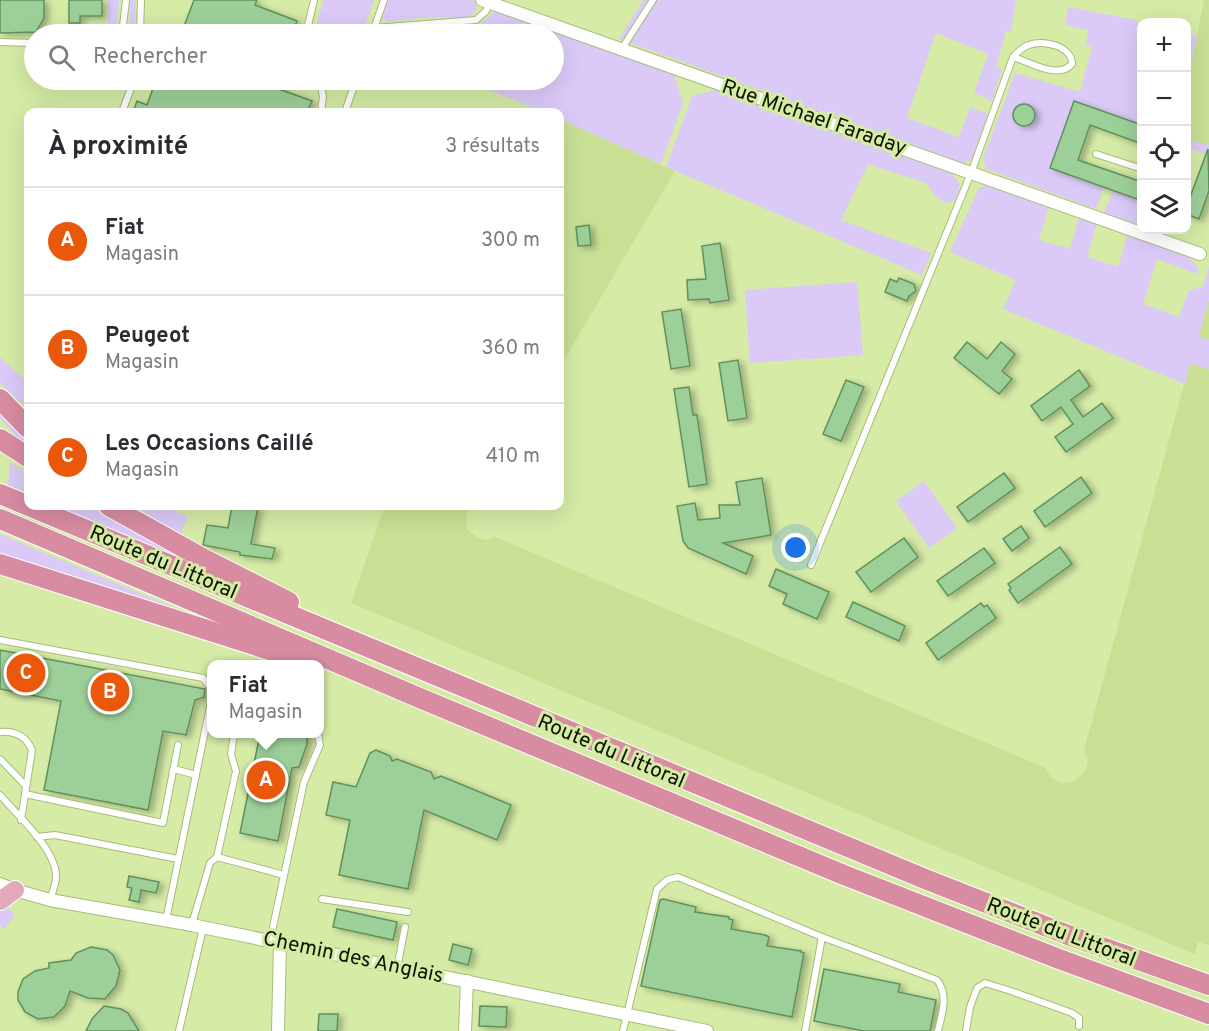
<!DOCTYPE html>
<html lang="fr">
<head>
<meta charset="utf-8">
<style>
  :root { --surface:#fff; --page:#f7f7f7; --text:#2b2b33; --muted:#7c7c81; --line:#e1e1e2; --accent:#ea580c }
  body { margin:0; font-family:Overpass,sans-serif; background:var(--page); color:var(--text) }
  .controls { position:absolute; right:18px; top:18px; display:grid; overflow:hidden; border-radius:12px; box-shadow:0 6px 24px #0002 }
  .controls button { width:54px; height:54px; display:grid; place-items:center; padding:0; border:0; border-bottom:2px solid var(--line); background:var(--surface); color:var(--text); font:30px sans-serif }
  .you { position:absolute; left:796px; top:548px; width:21px; height:21px; margin:-15px; border:4px solid #fff; border-radius:50%; background:#1a73e8; box-shadow:0 0 0 9px #1a73e833 }
  .badge { display:grid; place-items:center; width:39px; height:39px; border-radius:50%; background:var(--accent); color:#fff; font-size:20px; font-weight:700 }
  .pin { position:absolute; translate:-50% -50%; border:3px solid #fff; box-shadow:0 2px 6px #0006 }
  .popup { position:absolute; left:207px; top:660px; width:117px; height:78px; box-sizing:border-box; display:grid; place-content:center; border-radius:12px; background:var(--surface); filter:drop-shadow(0 2px 4px #0005); font-size:20px; white-space:nowrap; color:var(--muted) }
  .popup b { font-size:22px; color:var(--text) }
  .popup::after { content:''; position:absolute; left:50%; top:100%; margin-left:-12px; border:12px solid transparent; border-top-color:var(--surface) }
  .list { margin:0; padding:0; list-style:none }
  h2 { display:flex; justify-content:space-between; align-items:center; height:78px; margin:0; padding:0 24px; font-size:26px }
  h2 small { font-size:20px; font-weight:400; color:var(--muted) }
  .list li { display:grid; grid-template-columns:39px 1fr auto; gap:18px; align-items:center; box-sizing:border-box; height:108px; padding:0 24px; border-top:2px solid var(--line) }
  .list b { display:block; font-size:22px; white-space:nowrap }
  .list p { margin:0; font-size:20px; white-space:nowrap; color:var(--muted) }
  .list em { font-size:20px; font-style:normal; color:var(--muted) }
  .icon { flex:none; width:33px; height:33px; fill:none; stroke:currentColor; stroke-width:2; stroke-linecap:round; stroke-linejoin:round }
  .map { position:relative; flex:none; width:1209px; height:1031px; overflow:hidden }
  .search { position:absolute; background:var(--surface); box-shadow:0 6px 24px #0002; left:24px; top:24px; width:540px; height:66px; display:flex; align-items:center; gap:15px; box-sizing:border-box; padding:0 21px; border-radius:33px; color:var(--muted); font-size:22px }
  .panel { position:absolute; background:var(--surface); box-shadow:0 6px 24px #0002; left:24px; top:108px; width:540px; height:402px; border-radius:12px }
  .map>svg:first-child { display:block }
  .built { fill:#c9e094 }
  .green { fill:#dbcaf8 }
  .building { fill:#9dd099; stroke:#60905c; stroke-width:1.5; filter:url(#shadow) }
  .lines { fill:none; stroke-linecap:round; stroke-linejoin:round }
  .service-casing { stroke:#a7bc79; stroke-width:8 }
  .minor-casing { stroke:#a7bc79; stroke-width:14 }
  .primary-casing { stroke:#fff; stroke-width:20 }
  .trunk-casing { stroke:#fff; stroke-width:22 }
  .service { stroke:#fff; stroke-width:6 }
  .minor { stroke:#fff; stroke-width:12 }
  .primary { stroke:#e1a9b9; stroke-width:18 }
  .trunk { stroke:#d78ca2; stroke-width:20 }
  .labels { text-anchor:middle; dominant-baseline:central; stroke-width:6; stroke-linejoin:round; paint-order:stroke }
  .street-label { font-size:21px; fill:#0f1600; stroke:#d5eba6 }
</style>
</head>
<body>
<div class="map">
<svg width="1209" height="1031" viewBox="0 0 1209 1031">
  <defs>
    <filter id="shadow"><feDropShadow dx="4.5" dy="2.5" stdDeviation="3" flood-color="#0004"/></filter>
  </defs>
  <rect width="100%" height="100%" fill="#d5eba6"/>
  <g class="built">
    <path d="M1204 0H1209V145L1186 139 1187 88Z"/>
    <path d="M560 119 675 171 560 367Z"/>
    <path d="M1209 299V340L1199 336Z"/>
    <path d="M1190 363 1209 369V945L1198 942 1195 954 351 603 385 506H470L466 516 467 529 478 538 487 540 495 537 1046 768 1051 778 1062 783 1075 781 1086 770 1088 760 1084 750Z"/>
  </g>
  <g class="green">
    <path d="M108 0H119L117 25 110 33H104L103 26 108 25Z"/>
    <path d="M130 0H136L135 32H129Z"/>
    <path d="M323 0H374L362 34H314Z"/>
    <path d="M388 0H471L476 2 477 10 468 17H428L389 22 382 18Z"/>
    <path d="M643 0H1016L1011 32 1006 31 996 67 1002 69 992 101 974 93 988 54 936 33 907 118 959 137 970 107 988 114 972 159 963 163 619 39Z"/>
    <path d="M1068 7 1136 20 1141 32V124L1074 101 1050 168 1104 187 1096 209 986 169 983 159 1015 73 1080 92 1092 47 1086 45 1088 30 1065 25Z"/>
    <path d="M496 11 674 74 683 103 661 164 560 119V112H544L464 80H554V34H385L391 31 477 26Z"/>
    <path d="M1187 34 1197 36 1187 88 1186 34Z"/>
    <path d="M718 89 950 171 960 184 956 200 947 203 937 198 926 183 868 164 841 220 931 253 922 275 666 167 692 96Z"/>
    <path d="M1186 139 1209 145V155L1187 148Z"/>
    <path d="M988 185 1049 206 1039 240 1070 249 1079 217 1097 223 1087 257 1118 267 1128 234 1186 254 1199 269 1197 274 1157 259 1143 304 1179 317 1189 290 1203 287 1209 267V299L1199 336 1209 340V369L1190 363 1185 384 1003 309 1016 280 950 252 979 188Z"/>
    <path d="M1113 190 1141 201V215L1137 224 1104 213Z"/>
    <path d="M857 282 863 355 750 363 745 290Z"/>
    <path d="M0 357 28 383V409L0 383Z"/>
    <path d="M0 404 28 433V448L15 440 16 436 0 418Z"/>
    <path d="M10 462 28 474V493L8 485Z"/>
    <path d="M924 481 957 528 929 548 896 501Z"/>
    <path d="M57 506H81L87 509 91 507 179 552 177 557Z"/>
    <path d="M136 506H174L176 512 188 515 180 536Z"/>
    <path d="M0 534 172 607 171 612 0 559Z"/>
    <path d="M7 907 15 915 4 929 0 926V911Z"/>
  </g>
  <g class="building">
    <path d="M0 0H44V18L36 32 0 33Z"/>
    <path d="M69 0H102V16H80V23H69Z"/>
    <path d="M194 0H257L255 5 297 21 292 34H181Z"/>
    <path d="M156 80H274L282 82 279 89 312 101 307 112H133L137 101 147 105Z"/>
    <path d="M1074 101 1142 125V144L1090 125 1078 160 1142 182 1137 199 1050 168Z"/>
    <circle cx="1024" cy="115" r="11"/>
    <path d="M1208 149 1209 191 1199 219 1186 214V208Z"/>
    <path d="M589 225 591 245 578 246 576 227Z"/>
    <path d="M720 243 729 300 710 303 709 299 688 300 687 280 706 279 702 246Z"/>
    <path d="M899 278 914 284 916 291 909 296 907 301 885 292 890 279 897 282Z"/>
    <path d="M681 309 690 366 671 369 662 312Z"/>
    <path d="M967 342 987 359 1001 342 1015 354 1002 371 1012 379 999 394 954 358Z"/>
    <path d="M738 360 747 418 728 421 719 363Z"/>
    <path d="M1079 370 1090 386 1071 400 1083 417 1102 403 1113 418 1066 452 1055 437 1073 424 1061 407 1042 421 1031 406Z"/>
    <path d="M846 380 864 387 841 441 823 434Z"/>
    <path d="M689 387 693 415H697L707 484 689 487 674 389Z"/>
    <path d="M1004 473 1015 488 968 522 957 507Z"/>
    <path d="M1081 477 1092 493 1045 527 1034 511Z"/>
    <path d="M762 478 771 535 723 543 753 556 746 574 688 548 683 541 677 506 695 503 698 520 720 518 719 505H740L736 482Z"/>
    <path d="M232 506 258 507 251 544 275 548 272 559 240 555V552L203 545 207 525 228 528Z"/>
    <path d="M1021 526 1029 538 1012 551 1003 539Z"/>
    <path d="M904 538 918 557 871 592 856 572Z"/>
    <path d="M1060 547 1072 564 1018 603 1009 590 1011 588 1008 584Z"/>
    <path d="M984 548 995 563 948 596 937 581Z"/>
    <path d="M776 569 829 592 817 619 783 604 787 594 769 586Z"/>
    <path d="M853 602 905 626 899 641 846 617Z"/>
    <path d="M981 603 984 607 987 605 996 618 938 660 926 643Z"/>
    <path d="M0 650 205 689 204 697 195 700 186 735 163 731 148 810 44 790 61 701 0 689Z"/>
    <path d="M260 734H305L307 738V744L299 767 292 768 278 841 240 833Z"/>
    <path d="M376 750 390 756 392 761 397 759 431 772 434 779 441 776 511 805 497 840 424 810 408 889 339 875 350 820 326 815 333 782 356 787 370 753Z"/>
    <path d="M129 876 159 882 156 893 141 890 139 902 129 900 132 888 127 887Z"/>
    <path d="M663 899 696 907 695 912 729 917V919L733 920 731 929 765 935 769 937 767 946 801 951V952L804 953 792 1017 641 986 660 900Z"/>
    <path d="M337 909 397 922 393 940 333 927Z"/>
    <path d="M453 944 472 949 468 965 449 960Z"/>
    <path d="M91 947 107 950 113 955 120 970 116 986 105 999 88 998 70 991 65 1006 54 1017 38 1019 25 1012 18 1000V992L23 979 35 971 49 968V963L71 960 76 953Z"/>
    <path d="M824 969 900 984 898 992 936 1000 930 1031H864L814 1021Z"/>
    <path d="M104 1006 121 1009 128 1013 139 1031H86L92 1019Z"/>
    <path d="M480 1006 507 1007 506 1027 479 1026Z"/>
    <path d="M319 1014H338L337 1031H318Z"/>
  </g>
  <g class="lines">
    <g class="service-casing">
      <g id="service">
        <path d="M375 28 476 20 486 11 490 3"/>
        <path d="M117 34 123 26 126 0"/>
        <path d="M140 34 141 0"/>
        <path d="M306 34 314 0"/>
        <path d="M372 34 384 0"/>
        <path d="M0 42 34 43"/>
        <path d="M621 50 653 0"/>
        <path d="M320 80 323 97 321 112"/>
        <path d="M122 112 134 80"/>
        <path d="M345 112 356 80"/>
        <path d="M1096 154 1142 169"/>
        <path d="M1186 185H1187"/>
        <path d="M811 565 971 173 1013 57C1018 52 1022 47 1029 45 1043 39 1072 46 1072 64 1058 80 1030 62 1013 57"/>
        <path d="M0 640 203 678 212 689"/>
        <path d="M0 732C14 731 26 736 32 750L21 820"/>
        <path d="M0 759 26 786"/>
        <path d="M174 769 196 775"/>
        <path d="M25 794 163 823 178 745"/>
        <path d="M0 795C17 815 57 850 56 877 56 884 52 893 50 900"/>
        <path d="M37 837 55 835 178 859"/>
        <path d="M217 857 284 875"/>
        <path d="M322 899 408 912"/>
        <path d="M166 920 212 697"/>
        <path d="M192 924 210 863 217 857 236 771 231 754 234 734"/>
        <path d="M270 941 304 782 320 745 318 734"/>
        <path d="M397 968 405 927"/>
        <path d="M179 1031 203 928"/>
        <path d="M623 1031 657 889 667 880 678 877 822 937 937 980C949 996 942 1013 938 1031"/>
        <path d="M805 1031 822 937"/>
        <path d="M966 1031 970 1007 977 988 985 983 1011 991 1072 1013 1079 1018V1026"/>
      </g>
    </g>
    <g class="minor-casing">
      <g id="minor">
        <path d="M482 0 1200 254"/>
        <path d="M0 884 15 890 50 900 192 925 707 1031"/>
        <path d="M278 1031 280 944"/>
        <path d="M465 1031 467 981"/>
      </g>
    </g>
    <g class="primary-casing">
      <path id="primary" d="M0 901 15 890"/>
    </g>
    <g class="trunk-casing">
      <g id="trunk">
        <path d="M0 399 28 428"/>
        <path d="M0 439 28 457"/>
        <path d="M0 494 925 879 1068 935 1209 985"/>
        <path d="M109 506 206 560 289 602"/>
        <path d="M0 519 422 699 844 875 1059 959 1209 1014"/>
        <path d="M0 564 298 659"/>
      </g>
    </g>
    <use href="#service" class="service"/>
    <use href="#minor" class="minor"/>
    <use href="#primary" class="primary"/>
    <use href="#trunk" class="trunk"/>
  </g>
  <g class="labels">
    <g class="street-label">
      <text transform="translate(814 118) rotate(19)">Rue Michael Faraday</text>
      <text transform="translate(163 563) rotate(23)">Route du Littoral</text>
      <text transform="translate(611 752) rotate(23)">Route du Littoral</text>
      <text transform="translate(1061 933) rotate(21)">Route du Littoral</text>
      <text transform="translate(353 958) rotate(12)">Chemin des Anglais</text>
    </g>
  </g>
</svg>
<div class="controls">
<button>+</button>
<button>−</button>
<button><svg class="icon" aria-label="locate" viewBox="0 0 24 24"><circle cx="12" cy="12" r="6"/><path d="M12 2v4M12 18v4M2 12h4M18 12h4"/></svg></button>
<button><svg class="icon" aria-label="layers" viewBox="0 0 24 24"><path d="M12 4l9 5-9 5-9-5zM3 14l9 5 9-5"/></svg></button>
</div>
<div class="you"></div>
<div class="pin badge" style="left:266px;top:780px">A</div>
<div class="popup"><b>Fiat</b>Magasin</div>
<div class="pin badge" style="left:110px;top:692px">B</div>
<div class="pin badge" style="left:26px;top:673px">C</div>
<div class="search"><svg class="icon" aria-label="search" viewBox="0 0 24 24"><circle cx="10" cy="10" r="6"/><path d="M15 15l6 6"/></svg>Rechercher</div>
<section class="panel">
<h2>À proximité<small>3 résultats</small></h2>
<ul class="list">
<li><span class="badge">A</span><div><b>Fiat</b><p>Magasin</p></div><em>300 m</em></li>
<li><span class="badge">B</span><div><b>Peugeot</b><p>Magasin</p></div><em>360 m</em></li>
<li><span class="badge">C</span><div><b>Les Occasions Caillé</b><p>Magasin</p></div><em>410 m</em></li>
</ul>
</section>
</div>
</body>
</html>
